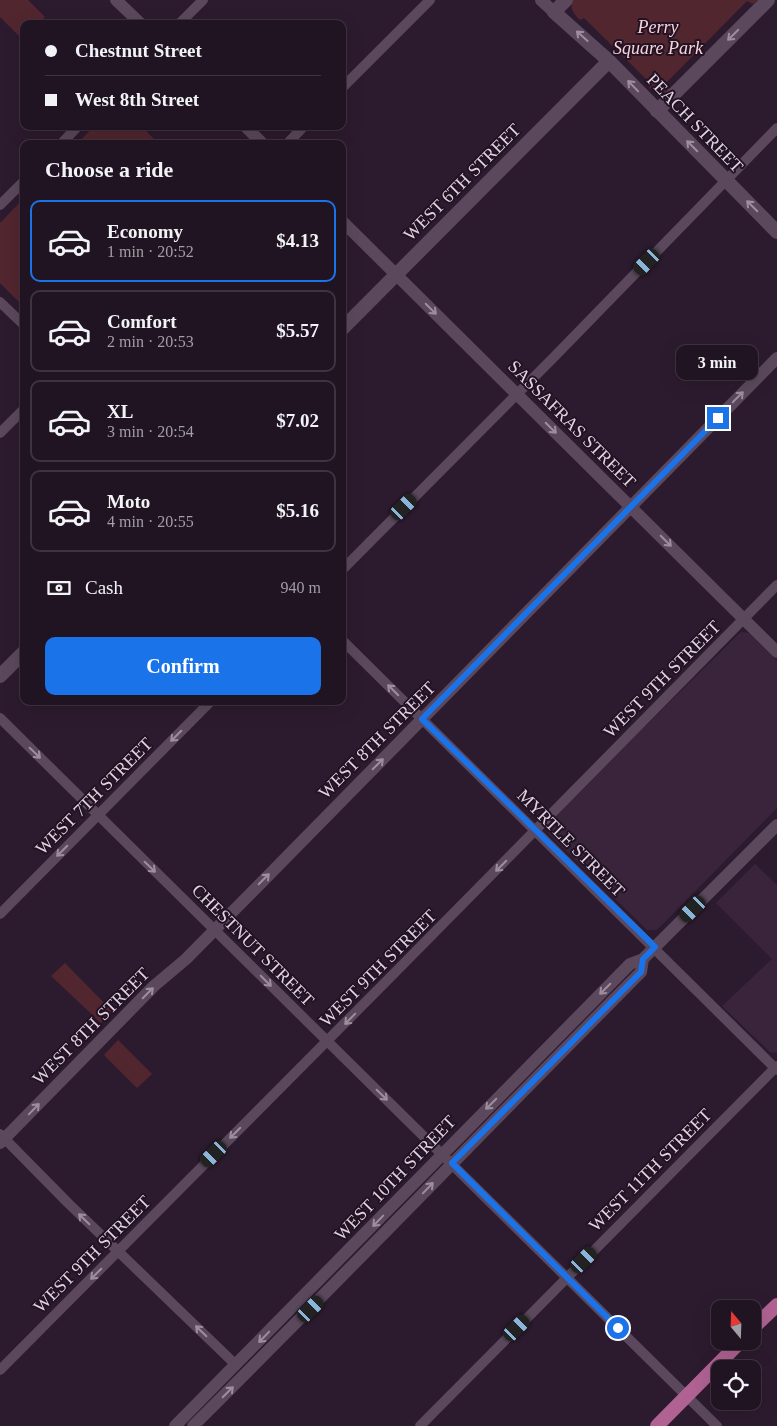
<!DOCTYPE html>
<html lang="en">
<head>
<meta charset="utf-8">
<style>
  :root { --surface:#211422; --page:#2d212f; --text:#f1f3f6; --muted:#a29ea5; --line:#3e3340; --accent:#1a73e8 }
  body { margin:0; font-family:"Times New Roman",serif; background:var(--page); color:var(--text); height:100vh; display:flex; flex-direction:column; font-size:19px; white-space:nowrap }
  * { box-sizing:border-box; margin:0 }
  p { font-size:16px; color:var(--muted) }
  .icon { flex:none; width:28px; height:28px; fill:none; stroke:currentColor; stroke-width:2; stroke-linecap:round; stroke-linejoin:round }
  .map { position:relative; flex:1; overflow:hidden }
  .side { position:absolute; left:20px; top:140px; width:326px; height:565px; display:flex; flex-direction:column; background:var(--surface); border-radius:10px; box-shadow:0 5px 20px #0002,0 0 0 1px var(--line) }
  .side>* { flex:none }
  .top-card { position:absolute; left:20px; top:20px; width:326px; height:110px; border-radius:10px; box-shadow:0 5px 20px #0002,0 0 0 1px var(--line); display:grid; align-content:center; height:110px; padding:0 25px; background:var(--surface) }
  .needle { width:32px; rotate:341deg }
  .controls { position:absolute; left:711px; top:1300px; display:grid; gap:10px }
  .controls a { display:grid; place-items:center; width:50px; height:50px; border-radius:10px; background:var(--surface); box-shadow:0 5px 20px #0002,0 0 0 1px var(--line); font-size:25px }
  .end { position:absolute; width:22px; height:22px; margin:-11px; border:6px solid #1a73e8; background:#fff; box-shadow:0 0 0 2px #fff }
  .from { border-radius:50% }
  .bubble { position:absolute; height:35px; border-radius:10px; background:var(--surface); box-shadow:0 5px 20px #0002,0 0 0 1px var(--line); font-size:16px; font-weight:800; line-height:35px; text-align:center }
  .car { position:absolute; width:15px; height:30px; margin:-15px -8px; border-radius:6px; box-shadow:0 0 4px 1px #0007; background:linear-gradient(#222 24%,#8ab4d8 0 40%,#222 0 76%,#8ab4d8 0 86%,#222 0) }
  .top-card b { display:flex; align-items:center; gap:18px; height:48px; font-size:19px }
  .top-card b+b { border-top:1px solid var(--line) }
  .top-card i { width:12px; height:12px; background:var(--text) }
  ul { padding:0; list-style:none }
  li { display:flex; align-items:center; gap:15px; height:82px; margin:0 10px 8px; padding:0 15px; border:2px solid var(--line); border-radius:10px }
  li div { flex:1 }
  li b { display:block; font-size:19px }
  li em { font-style:normal; font-weight:800 }
  li.current { border-color:var(--accent) }
  li>.icon { width:45px; height:45px; stroke-width:1.5 }
  h2 { padding:0 25px; font-size:22px; line-height:60px }
  .pay { display:flex; align-items:center; gap:12px; height:55px; padding:0 25px; font-size:19px }
  .pay p { margin-inline-start:auto }
  .cta { display:flex; gap:10px; margin-top:auto; padding:10px 25px }
  .cta a { flex:1; height:58px; border-radius:10px; background:var(--accent); color:#fff; font-size:20px; font-weight:800; line-height:58px; text-align:center }
  .map>svg:first-child { display:block }
  .built { fill:#39243b }
  .green { fill:#52262f }
  .lines { fill:none; stroke-linecap:round; stroke-linejoin:round }
  .minor { stroke:#5b485c; stroke-width:10 }
  .tertiary { stroke:#5b485c; stroke-width:12 }
  .secondary { stroke:#5b485c; stroke-width:14 }
  .primary { stroke:#b06293; stroke-width:14 }
  .oneway { stroke:#9d8e9e }
  .route { stroke:#1a73e8; stroke-width:6 }
  .labels { text-anchor:middle; stroke-width:4; stroke-linejoin:round; paint-order:stroke }
  .park-label { font-size:18px; font-style:italic; fill:#f6d4d8; stroke:#221224 }
  .street-label { font-size:18px; fill:#dfd4e0; stroke:#221224 }
</style>
</head>
<body>
<div class="map">
<svg width="777" height="1426" viewBox="0 0 777 1426">
  <rect width="100%" height="100%" fill="#2c1b2e"/>
  <!-- built -->
  <path class="built" d="M741 632 749 633 777 661V808L659 928 656 930H647L548 833 546 827 640 731Z
    M755 864 777 885V1053L770 1052 722 1006 772 959 716 903Z"/>
  <!-- green -->
  <path class="green" d="M0 0H28L45 17 38 24H24V36L21 38 0 17Z
    M573 0H758L753 4 747 1 666 83 669 87V90C660 97 655 93 648 86L649 82 584 18 580 20C574 14 569 8 573 0Z
    M94 126H147L144 129 159 144H77Z
    M24 198V307L0 283V223Z
    M65 963 113 1012 101 1023 51 976Z
    M118 1040 152 1074 137 1088 104 1055Z"/>
  <g class="lines">
    <!-- minor -->
    <path class="minor" d="M179 24 203 0
      M342 88 430 0
      M61 144 78 126
      M287 144 304 126
      M0 205 24 181
      M0 302 24 325
      M0 433 24 409
      M342 570 555 356 777 128
      M342 640 777 1070
      M0 718 717 1426
      M0 914 211 701
      M0 1134 68 1203 236 1365
      M0 1370C260 1109 519 848 777 585
      M420 1426 777 1066"/>
    <!-- tertiary -->
    <path class="tertiary" d="M116 0 141 24
      M541 0 554 12
      M245 126 263 144
      M342 221 777 652
      M0 1143 154 986 186 959 260 884 777 358
      M175 1426 630 964 643 959 777 825
      M193 1426C344 1276 491 1123 641 972L643 959"/>
    <!-- secondary -->
    <path class="secondary" d="M566 0 554 12 609 61 777 232
      M657 111 768 0
      M342 329 609 61
      M0 676 24 652"/>
    <!-- primary -->
    <path class="primary" d="M752 1329 777 1305
      M657 1426 741 1341"/>
  </g>
  <!-- one-way arrows -->
  <defs><path id="oneway-shaft" d="M-6 0H5M1.5-3L5.5 0L1.5 3" fill="none" stroke-width="1.6" stroke-linecap="round" stroke-linejoin="round" transform="scale(1.25)"/></defs>
  <g class="oneway">
    <use href="#oneway-shaft" transform="translate(733 35) rotate(135)"/>
    <use href="#oneway-shaft" transform="translate(582 36) rotate(-138)"/>
    <use href="#oneway-shaft" transform="translate(633 86) rotate(-134)"/>
    <use href="#oneway-shaft" transform="translate(692 146) rotate(-135)"/>
    <use href="#oneway-shaft" transform="translate(752 206) rotate(-135)"/>
    <use href="#oneway-shaft" transform="translate(431 309) rotate(45)"/>
    <use href="#oneway-shaft" transform="translate(738 397) rotate(-45)"/>
    <use href="#oneway-shaft" transform="translate(551 428) rotate(45)"/>
    <use href="#oneway-shaft" transform="translate(666 541) rotate(45)"/>
    <use href="#oneway-shaft" transform="translate(393 690) rotate(-135)"/>
    <use href="#oneway-shaft" transform="translate(176 736) rotate(135)"/>
    <use href="#oneway-shaft" transform="translate(35 753) rotate(44)"/>
    <use href="#oneway-shaft" transform="translate(378 764) rotate(-45)"/>
    <use href="#oneway-shaft" transform="translate(62 851) rotate(135)"/>
    <use href="#oneway-shaft" transform="translate(501 866) rotate(135)"/>
    <use href="#oneway-shaft" transform="translate(150 867) rotate(44)"/>
    <use href="#oneway-shaft" transform="translate(264 879) rotate(-45)"/>
    <use href="#oneway-shaft" transform="translate(266 981) rotate(45)"/>
    <use href="#oneway-shaft" transform="translate(605 989) rotate(135)"/>
    <use href="#oneway-shaft" transform="translate(148 993) rotate(-45)"/>
    <use href="#oneway-shaft" transform="translate(350 1019) rotate(134)"/>
    <use href="#oneway-shaft" transform="translate(382 1095) rotate(44)"/>
    <use href="#oneway-shaft" transform="translate(491 1104) rotate(135)"/>
    <use href="#oneway-shaft" transform="translate(34 1109) rotate(-46)"/>
    <use href="#oneway-shaft" transform="translate(235 1133) rotate(135)"/>
    <use href="#oneway-shaft" transform="translate(428 1188) rotate(-46)"/>
    <use href="#oneway-shaft" transform="translate(84 1219) rotate(-136)"/>
    <use href="#oneway-shaft" transform="translate(378 1221) rotate(134)"/>
    <use href="#oneway-shaft" transform="translate(96 1274) rotate(135)"/>
    <use href="#oneway-shaft" transform="translate(201 1331) rotate(-136)"/>
    <use href="#oneway-shaft" transform="translate(264 1337) rotate(134)"/>
    <use href="#oneway-shaft" transform="translate(228 1392) rotate(-45)"/>
  </g>
  <g class="lines">
    <!-- route -->
    <path class="route" d="M618 1328 452 1163 641 972 643 959 655 947 422 719 718 418"/>
  </g>
  <g class="labels">
    <!-- park labels -->
    <g class="park-label">
      <text x="658" y="33">Perry<tspan x="658" dy="21">Square Park</tspan></text>
    </g>
    <!-- street labels -->
    <g class="street-label">
      <text transform="translate(695 123) rotate(46)" y="6">PEACH STREET</text>
      <text transform="translate(462 182) rotate(-45)" y="6">WEST 6TH STREET</text>
      <text transform="translate(572 424) rotate(45)" y="6">SASSAFRAS STREET</text>
      <text transform="translate(662 679) rotate(-45)" y="6">WEST 9TH STREET</text>
      <text transform="translate(377 740) rotate(-45)" y="6">WEST 8TH STREET</text>
      <text transform="translate(94 796) rotate(-45)" y="6">WEST 7TH STREET</text>
      <text transform="translate(571 843) rotate(45)" y="6">MYRTLE STREET</text>
      <text transform="translate(253 945) rotate(45)" y="6">CHESTNUT STREET</text>
      <text transform="translate(378 968) rotate(-45)" y="6">WEST 9TH STREET</text>
      <text transform="translate(91 1026) rotate(-45)" y="6">WEST 8TH STREET</text>
      <text transform="translate(650 1170) rotate(-45)" y="6">WEST 11TH STREET</text>
      <text transform="translate(395 1178) rotate(-46)" y="6">WEST 10TH STREET</text>
      <text transform="translate(92 1254) rotate(-45)" y="6">WEST 9TH STREET</text>
    </g>
  </g>
</svg>
<div class="controls">
<a><svg class="needle" viewBox="-14 -14 28 28"><path d="M0-13l5 13h-10z" fill="#e53935"/><path d="M0 13l5-13h-10z" fill="#a29ea5"/></svg></a>
<a><svg class="icon" aria-label="locate" viewBox="0 0 24 24"><circle cx="12" cy="12" r="6"/><path d="M12 2v4M12 18v4M2 12h4M18 12h4"/></svg></a>
</div>
<i class="end from" style="left:618px;top:1328px"></i>
<i class="end" style="left:718px;top:418px"></i>
<div class="bubble" style="left:676px;top:345px;width:82px">3 min</div>
<i class="car" style="left:647px;top:262px;rotate:224deg"></i>
<i class="car" style="left:404px;top:507px;rotate:45deg"></i>
<i class="car" style="left:693px;top:909px;rotate:225deg"></i>
<i class="car" style="left:214px;top:1154px;rotate:225deg"></i>
<i class="car" style="left:584px;top:1260px;rotate:45deg"></i>
<i class="car" style="left:311px;top:1309px;rotate:45deg"></i>
<i class="car" style="left:517px;top:1328px;rotate:45deg"></i>
<div class="top-card">
<b><i class="from"></i>Chestnut Street</b>
<b><i></i>West 8th Street</b>
</div>
<section class="side">
<h2>Choose a ride</h2>
<ul>
<li class="current"><svg class="icon" aria-label="car" viewBox="0 0 24 24"><path d="M5 17H2v-5l4-1 3-4h7l3 4 3 1v5h-3M9 17h6M6 11h13"/><circle cx="7" cy="17" r="2"/><circle cx="17" cy="17" r="2"/></svg><div><b>Economy</b><p>1 min · 20:52</p></div><em>$4.13</em></li>
<li><svg class="icon" aria-label="car" viewBox="0 0 24 24"><path d="M5 17H2v-5l4-1 3-4h7l3 4 3 1v5h-3M9 17h6M6 11h13"/><circle cx="7" cy="17" r="2"/><circle cx="17" cy="17" r="2"/></svg><div><b>Comfort</b><p>2 min · 20:53</p></div><em>$5.57</em></li>
<li><svg class="icon" aria-label="car" viewBox="0 0 24 24"><path d="M5 17H2v-5l4-1 3-4h7l3 4 3 1v5h-3M9 17h6M6 11h13"/><circle cx="7" cy="17" r="2"/><circle cx="17" cy="17" r="2"/></svg><div><b>XL</b><p>3 min · 20:54</p></div><em>$7.02</em></li>
<li><svg class="icon" aria-label="car" viewBox="0 0 24 24"><path d="M5 17H2v-5l4-1 3-4h7l3 4 3 1v5h-3M9 17h6M6 11h13"/><circle cx="7" cy="17" r="2"/><circle cx="17" cy="17" r="2"/></svg><div><b>Moto</b><p>4 min · 20:55</p></div><em>$5.16</em></li>
</ul>
<div class="pay"><svg class="icon" aria-label="cash" viewBox="0 0 24 24"><path d="M3 7h18v10H3z"/><circle cx="12" cy="12" r="2"/></svg>Cash<p>940 m</p></div>
<div class="cta"><a>Confirm</a></div>
</section>
</div>
</body>
</html>
